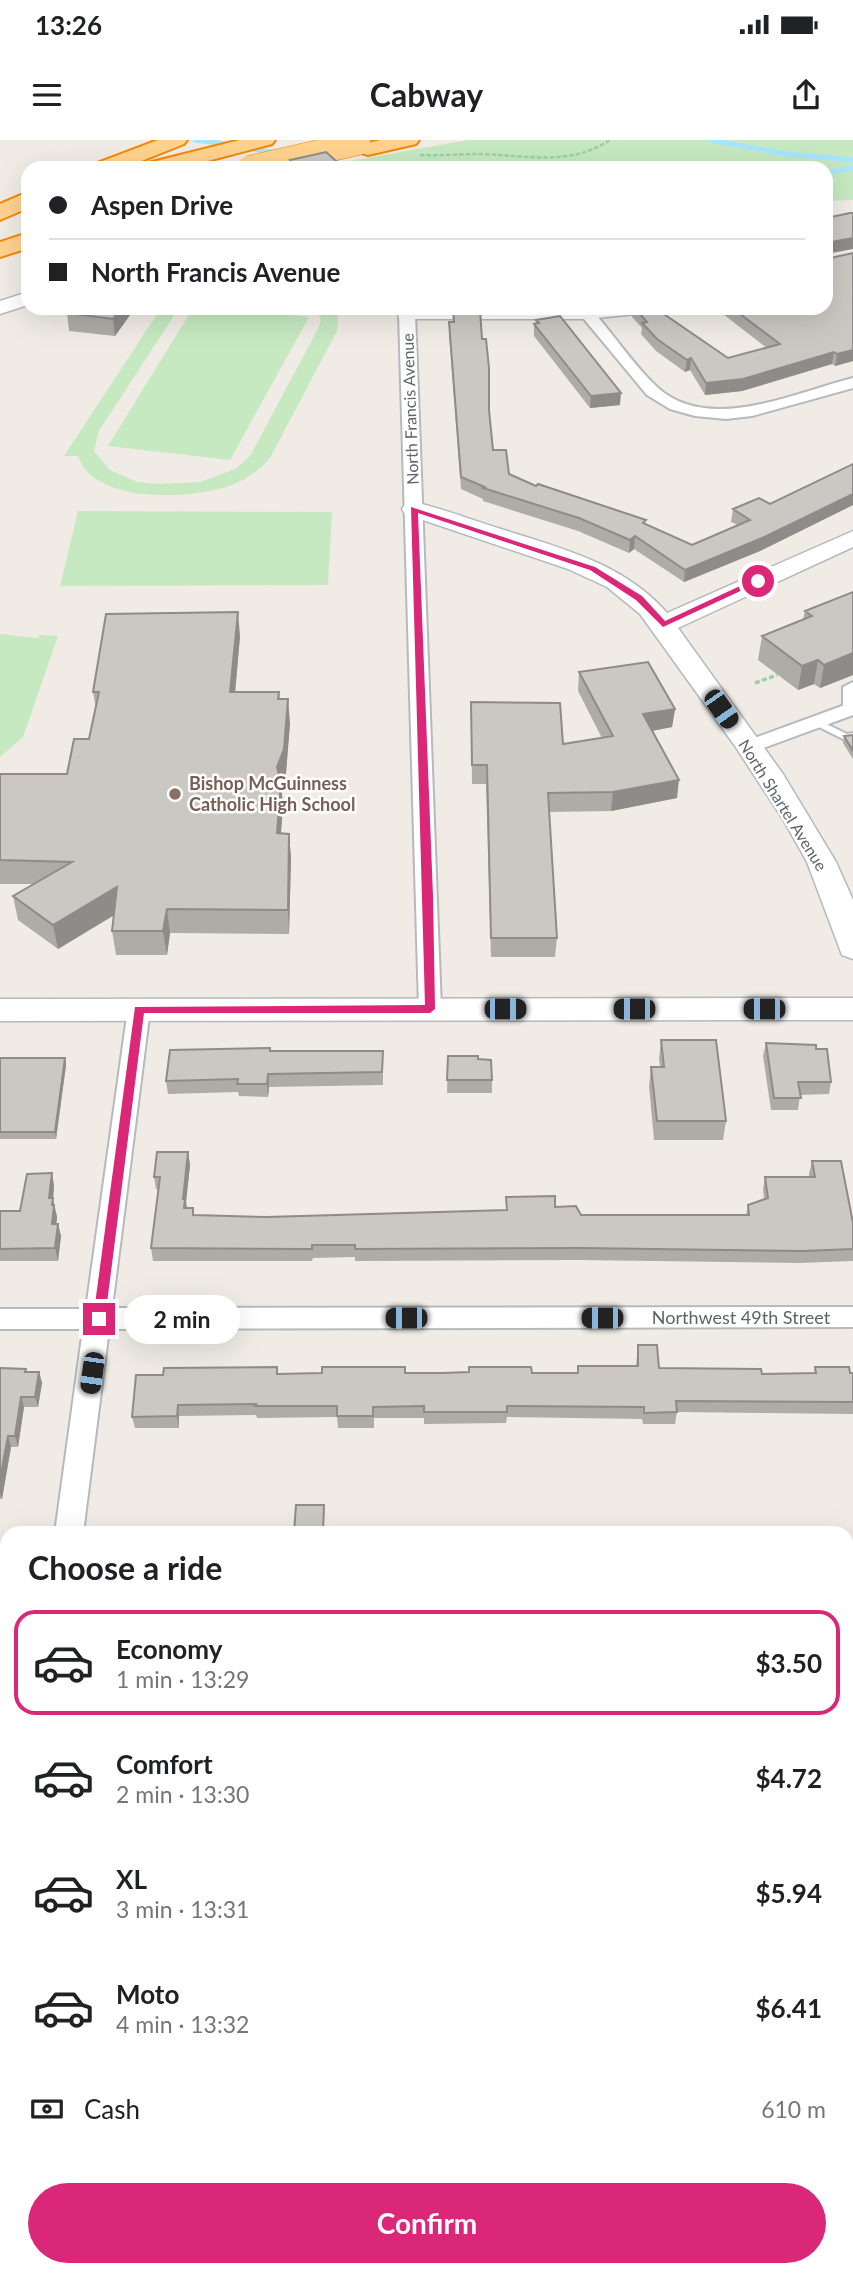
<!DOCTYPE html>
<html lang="en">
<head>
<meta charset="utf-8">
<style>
  :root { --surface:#fff; --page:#f2f2f2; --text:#202124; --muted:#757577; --line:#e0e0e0; --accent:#db2777 }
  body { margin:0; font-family:Lato,sans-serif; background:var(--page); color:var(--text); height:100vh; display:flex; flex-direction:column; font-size:26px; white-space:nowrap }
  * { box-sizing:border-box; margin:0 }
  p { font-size:23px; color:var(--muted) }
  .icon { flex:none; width:38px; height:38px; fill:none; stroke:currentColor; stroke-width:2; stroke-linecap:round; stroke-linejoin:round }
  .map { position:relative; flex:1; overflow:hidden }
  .drawer { position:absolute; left:0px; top:1386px; width:854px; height:751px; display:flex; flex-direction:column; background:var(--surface); border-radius:21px 21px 0 0; box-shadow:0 7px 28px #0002 }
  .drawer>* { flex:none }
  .hud { position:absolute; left:21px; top:21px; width:812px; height:154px; border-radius:21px; box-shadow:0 7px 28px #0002; display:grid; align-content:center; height:154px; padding:0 28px; background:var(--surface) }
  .end { position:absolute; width:32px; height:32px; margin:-16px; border:9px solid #db2777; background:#fff; box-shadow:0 0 0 4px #fff }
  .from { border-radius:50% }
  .bubble { position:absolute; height:49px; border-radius:24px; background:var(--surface); box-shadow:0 7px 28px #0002; font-size:23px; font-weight:700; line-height:49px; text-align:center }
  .car { position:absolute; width:21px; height:42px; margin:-21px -10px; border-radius:9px; box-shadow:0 0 5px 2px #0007; background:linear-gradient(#222 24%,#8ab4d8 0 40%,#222 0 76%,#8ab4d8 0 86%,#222 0) }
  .hud b { display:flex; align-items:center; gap:24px; height:66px; font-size:26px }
  .hud b+b { border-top:2px solid var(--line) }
  .hud i { width:18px; height:18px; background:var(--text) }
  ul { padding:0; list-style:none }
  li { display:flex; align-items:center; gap:21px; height:105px; margin:0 14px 10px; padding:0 14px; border:4px solid transparent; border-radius:21px }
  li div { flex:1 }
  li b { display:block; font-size:26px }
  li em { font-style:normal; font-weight:700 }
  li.on { border-color:var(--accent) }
  li>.icon { width:63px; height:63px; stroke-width:1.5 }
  h2 { padding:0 28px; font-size:32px; line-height:84px }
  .pay { display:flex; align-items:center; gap:18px; height:77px; padding:0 28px; font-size:26px }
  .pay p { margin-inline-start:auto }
  .cta { display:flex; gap:14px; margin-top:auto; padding:14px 28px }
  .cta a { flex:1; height:80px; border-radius:42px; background:var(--accent); color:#fff; font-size:28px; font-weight:700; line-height:80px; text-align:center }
  .status { display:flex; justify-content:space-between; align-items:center; height:49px; padding:0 35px; background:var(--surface); direction:ltr }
  .status svg { height:19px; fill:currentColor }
  header { display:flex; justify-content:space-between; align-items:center; height:91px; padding:0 28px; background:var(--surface); font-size:32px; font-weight:700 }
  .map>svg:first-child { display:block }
  .green { fill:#c6e9c1 }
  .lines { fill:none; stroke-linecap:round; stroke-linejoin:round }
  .stream { stroke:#a7e5ff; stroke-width:5 }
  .lane-casing { stroke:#b6b9bd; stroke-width:4 }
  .street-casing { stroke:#b6b9bd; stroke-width:4 }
  .secondary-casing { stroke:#b4b9be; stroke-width:3 }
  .highway-casing { stroke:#f68700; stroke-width:4 }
  .path-far1 { stroke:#9cd0a3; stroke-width:2.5; stroke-dasharray:4.5 2; stroke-linecap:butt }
  .path { stroke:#9cd0a3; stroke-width:3.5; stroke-dasharray:5 2.5; stroke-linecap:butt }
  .lane { fill:#fff; fill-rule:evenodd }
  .street { fill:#fff; fill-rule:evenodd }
  .secondary { fill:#fff; fill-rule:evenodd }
  .highway { fill:#ffd38e; fill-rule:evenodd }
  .highway-bridge-casing { stroke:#f68700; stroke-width:25; stroke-linecap:butt }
  .highway-bridge { stroke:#ffd38e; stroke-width:24 }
  .wall { fill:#afaba7 }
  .shaded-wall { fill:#8e8b88 }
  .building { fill:#cbc7c2; stroke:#8e8b88; stroke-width:2 }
  .route { fill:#db2777 }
  .education-dot { fill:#8d6e63; stroke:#fff; stroke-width:2.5 }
  .labels { text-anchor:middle; stroke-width:5; stroke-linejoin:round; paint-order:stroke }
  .far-street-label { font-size:16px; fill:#5d6367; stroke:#fff }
  .education-label { font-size:18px; font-weight:bold; fill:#785e54; stroke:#fff; text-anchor:start }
  .street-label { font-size:18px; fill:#5d6367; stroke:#fff }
</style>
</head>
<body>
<div class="status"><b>13:26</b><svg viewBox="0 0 49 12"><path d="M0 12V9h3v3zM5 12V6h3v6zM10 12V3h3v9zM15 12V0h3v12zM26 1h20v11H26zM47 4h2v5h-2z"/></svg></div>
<header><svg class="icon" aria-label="menu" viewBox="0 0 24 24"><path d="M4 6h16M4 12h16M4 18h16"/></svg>Cabway<svg class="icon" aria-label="share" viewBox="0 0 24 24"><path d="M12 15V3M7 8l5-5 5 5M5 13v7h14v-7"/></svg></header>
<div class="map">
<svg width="853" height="2136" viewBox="0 0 853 2136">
  <rect width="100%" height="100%" fill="#f0ece5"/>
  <!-- green -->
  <path class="green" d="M468 0H853V60L826 61V28H360L350 21Z
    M161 168H179L99 291 94 311 110 330 137 342 159 344 200 342 235 329 250 316 318 189 321 180 316 168H336L338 173 337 191 270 318C259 331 243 342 226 347 188 359 94 364 78 316H64Z
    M193 168H223L309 177 230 320 108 306Z
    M78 371 332 372 328 445 60 446Z
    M0 494 37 498 40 495 58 496 23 597 0 617Z"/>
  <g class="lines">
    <!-- stream -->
    <path class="stream" d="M195 0 234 5
      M710 0 786 14 853 20
      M246 8 278 13
      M329 22 372 28
      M826 33 853 28"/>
    <!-- lane casing -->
    <g class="lane-casing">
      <path id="lane" d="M853 542V570L848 573 843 570V547Z
        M816 579 847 594 853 593V599H843L813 584 811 582Z"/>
    </g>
    <!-- street casing -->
    <g class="street-casing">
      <path id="street" d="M407 168 415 173 441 869 438 875 430 877 422 875 419 869 399 173Z
        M587 168 592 170C614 195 634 226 658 248 710 294 796 252 853 238V248L752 276 726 279 695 276 670 269 647 255 579 173Z
        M853 562V575L755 611H741L738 607 741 603Z
        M139 861 147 863 150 869 112 1168 853 1167V1187L109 1189 83 1393H55L83 1189H0V1169H86L128 869 131 863Z
        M0 1567H7V1595H0Z
        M847 1568H853V1596H847Z
        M7 1835V1917L0 1920V1838Z"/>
    </g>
    <!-- secondary casing -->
    <g class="secondary-casing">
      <path id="secondary" d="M28 152V165L0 174V161Z
        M396 168H647L644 173 636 174 587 179H407L399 178Z
        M414 362C444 369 472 380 501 389 561 408 625 424 667 473L853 391V407L678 488 783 634 836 722 853 760V819L842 815 807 722 784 681 735 606 640 474 607 447 568 429 405 374 402 369 405 364Z
        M853 858V880L0 881V859Z"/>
    </g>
    <!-- highway casing -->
    <g class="highway-casing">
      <path id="highway" d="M158 0H187L184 4 124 28H94L97 23Z
        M240 0H275L272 4 181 28H145L148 23Z
        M380 0H419L416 4 368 15 361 13 357 9 361 5Z
        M28 52V68L0 80V64Z
        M28 93V108L0 117V102Z"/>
    </g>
    <!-- path-far1 -->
    <path class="path-far1" d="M420 15C440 16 460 14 479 14 526 15 569 27 610 0"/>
    <!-- path -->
    <path class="path" d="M755 543 777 535
      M287 649 347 648"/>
    <!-- lane -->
    <use href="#lane" class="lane"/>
    <!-- street -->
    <use href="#street" class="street"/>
    <!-- secondary -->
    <use href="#secondary" class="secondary"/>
    <!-- highway -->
    <use href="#highway" class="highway"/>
    <!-- highway-bridge casing -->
    <g class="highway-bridge-casing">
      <path id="highway-bridge" d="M249 28 358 3"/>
    </g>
    <!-- highway-bridge -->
    <use href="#highway-bridge" class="highway-bridge"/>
  </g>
  <!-- wall -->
  <path class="wall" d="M290 20 344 28H291Z
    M826 119 853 221 835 226 832 224 742 251 705 255 690 230 685 232 656 211 641 194 642 188 632 177 633 168H655L728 218 767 208 719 171V168H826Z
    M135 168 115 196 69 191 67 173Z
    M453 170 489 270 493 310 509 334 536 346 646 384 692 405 738 385 731 382 733 369 770 364 853 324V365L760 411 684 442 634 409 629 413 578 391 483 361V359L461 349 449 194V182H453Z
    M536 180 620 265 590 268 534 196V184H535Z
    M853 452V535L820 548 814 544 798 550 758 520 762 496 803 479 805 471Z
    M240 496 235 552H279L280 559 290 583 286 633 281 644 283 666 281 693 289 694 291 718 289 794 170 793 167 815H116L112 791 114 775 58 809 18 780 13 756 33 744H0V634H67L89 599 96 569 93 552Z
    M579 532 675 569 672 587 652 591 677 658 611 671 549 672 557 798 555 817H491L486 644H472L471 562 563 604 602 598 578 551Z
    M853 595V619L843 603 844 596Z
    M661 900 726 981 723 1000H654L649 946 651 927H660L659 919Z
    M766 903 816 909 831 942 829 954 800 955 798 970H771L763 916Z
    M270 911H383V945L269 947 268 957 239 956 238 952 168 954 166 941Z
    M448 916 478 919 492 940V953H447Z
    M0 918H65L66 925 56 999H0Z
    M188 1012 190 1025 186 1062 187 1068 194 1075 267 1077 506 1070V1057L555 1067 581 1075H746L748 1065 764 1059 763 1049 765 1037H809V1034L812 1021 853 1083V1121L799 1123 579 1120 355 1121V1117L313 1118 312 1121H153L151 1108 159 1049H156L154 1037Z
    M52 1033 54 1046 53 1059 57 1077 56 1084H58L61 1096 58 1121H0V1071H20Z
    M638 1205 659 1228 762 1234 814 1233 815 1227 853 1233V1274L677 1272 675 1284H643L642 1279 507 1277 506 1283 424 1284V1278H374V1288H338L337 1277 257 1278 256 1275 179 1276V1288H135L132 1277 278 1234 577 1233 578 1226H636Z
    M0 1228 27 1232H39L42 1243 38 1267H24L18 1307H11L2 1359H0Z
    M847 1450H853V1499H847Z
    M847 1662H853V1710H847Z
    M847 1759H853V1799H847Z
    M847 1985H853V2043H847Z"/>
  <!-- shaded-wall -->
  <path class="shaded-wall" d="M853 98V109L826 114V103Z
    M121 168H135L115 196 113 179Z
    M853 210V221L835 226 837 214Z
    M834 212 832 224 742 251 705 255 706 243Z
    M691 218 690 230 685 232 687 220Z
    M621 253 620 265 590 268 591 256Z
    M853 354V365L760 411 684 442 685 430Z
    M635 396 634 409 629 413 630 400Z
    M238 472 240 496 233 576 230 552Z
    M853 513V535L820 548 824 525Z
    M818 520 814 544 798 550 802 526Z
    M288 559 290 583 286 633 281 644 283 666 279 717 277 693V627Z
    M675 569 672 587 641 593 643 574Z
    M679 640 677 658 611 671 613 652Z
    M289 694 291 718 289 794 288 770Z
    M117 747 121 771 58 809 53 785Z
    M167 769 170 793 167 815 163 791Z
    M65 918 66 925 56 999 55 992Z
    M268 934 269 947 268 957 267 944Z
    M188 1012 190 1025 186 1062 187 1071 186 1080 183 1059Z
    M52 1033 54 1046 53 1059 57 1077 55 1097 52 1084 49 1058Z
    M58 1084 61 1096 58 1121 55 1108Z
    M39 1232 42 1243 38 1267 35 1257Z
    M21 1257 24 1267 18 1307 15 1296Z
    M178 1265 179 1276V1288L177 1276Z
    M8 1296 11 1307 2 1359 0 1354V1339Z"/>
  <!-- building -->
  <path class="building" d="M326 12 344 28H298L290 20Z
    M850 73H853V98L826 103V78Z
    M853 113V210L837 214 834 212 743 239 706 243 691 218 687 220 657 199 642 183 647 182 635 168H655L728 218 780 204 732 168H826V115V119Z
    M71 168H121L113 179 67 173Z
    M453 170H480L482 199H486L489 228V270L493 310H506L509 334 536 346 538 344 646 380 643 383 692 405 750 380 733 369 759 358 770 364 853 324V354L762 398 685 430 635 396 630 400 579 378 483 348 485 347 461 337 449 182H454Z
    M560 176 621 253 591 256 534 184 539 183 536 180Z
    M853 452V513L824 525 818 520 802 526 762 496 812 476 805 471Z
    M238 472 230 552H279L278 559H288L284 609 277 627 281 642 277 693 289 694 288 770 167 769 163 791H112L117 747 53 785 13 756 72 722 0 720V634H67L74 599H89L99 552H93L106 474Z
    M648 522 675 569 643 574 679 640 613 652 548 653 557 798H491L487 625H472L471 562 560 563 563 604 613 596 579 532Z
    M853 595V611L844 596Z
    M661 900H716L726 981H657L651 927H664Z
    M766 903 816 905V909H827L831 942H798L801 958H774Z
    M270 908V911H383L382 932 268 934 267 944H237L238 939 166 941 170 910Z
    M448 916H478V919L491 920 492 940H447Z
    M0 918H65L55 992H0Z
    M157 1012H188L183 1059H185L184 1068H193V1075L267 1077 507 1070 506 1057 555 1056V1067L576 1066 581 1075H749L748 1065 768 1058 765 1037H815L812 1021H841L853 1083V1109L802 1111 580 1108 355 1109V1105H312V1109L151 1108 160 1037H154Z
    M52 1033 49 1058H53L52 1065H54L52 1084H58L55 1108 0 1109V1071H20L27 1034Z
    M638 1205H657L659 1228 761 1229 762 1234 816 1233 815 1227H849L850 1233H853V1262L676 1261 677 1272 644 1273V1267L507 1266V1272H424V1266L373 1267V1276H337V1266H255L256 1264 178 1265 177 1276 132 1277 136 1235H163L164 1228 277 1227V1234L322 1233V1227H405V1233H442L469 1232V1227H531L532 1233H578V1226H638Z
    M0 1228 26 1229 25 1232H39L35 1257H21L15 1296H8L0 1339Z
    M296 1365H324L323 1393H294Z
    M847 1450H853V1488H847Z
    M847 1662H853V1700H847Z
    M847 1759H853V1794H847Z
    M847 1985H853V2036H847Z"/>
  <!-- route -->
  <path class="route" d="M411 367 595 427 642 456 665 481 755 439 762 441 663 487 636 460 590 430 418 373 433 756 435 869 430 873H144L105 1179 103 1183H95L93 1179 135 867 425 865Z"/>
  <!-- markers -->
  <circle class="education-dot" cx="175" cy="654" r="7"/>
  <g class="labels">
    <!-- far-street labels -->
    <g class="far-street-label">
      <text transform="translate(410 269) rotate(-92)" y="6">North Francis Avenue</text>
      <text transform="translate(783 665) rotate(58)" y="6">North Shartel Avenue</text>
    </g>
    <!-- education labels -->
    <g class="education-label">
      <text x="189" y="650">Bishop McGuinness<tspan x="189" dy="21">Catholic High School</tspan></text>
    </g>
    <!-- street labels -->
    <g class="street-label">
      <text x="741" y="1184">Northwest 49th Street</text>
    </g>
  </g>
</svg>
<i class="end from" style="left:758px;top:441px"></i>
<i class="end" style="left:99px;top:1179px"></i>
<div class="bubble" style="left:124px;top:1155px;width:116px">2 min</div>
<i class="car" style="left:721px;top:569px;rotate:145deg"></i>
<i class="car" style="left:505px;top:869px;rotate:90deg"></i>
<i class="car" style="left:634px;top:869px;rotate:270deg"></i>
<i class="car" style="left:764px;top:869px;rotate:270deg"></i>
<i class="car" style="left:406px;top:1178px;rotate:270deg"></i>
<i class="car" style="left:602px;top:1178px;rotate:270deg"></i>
<i class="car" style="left:92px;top:1233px;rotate:188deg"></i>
<div class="hud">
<b><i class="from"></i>Aspen Drive</b>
<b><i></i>North Francis Avenue</b>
</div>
<section class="drawer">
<h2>Choose a ride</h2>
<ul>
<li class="on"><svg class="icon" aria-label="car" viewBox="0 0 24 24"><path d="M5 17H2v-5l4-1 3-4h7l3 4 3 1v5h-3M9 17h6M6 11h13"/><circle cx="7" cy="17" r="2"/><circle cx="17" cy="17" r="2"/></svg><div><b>Economy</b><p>1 min · 13:29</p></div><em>$3.50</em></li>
<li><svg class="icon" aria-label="car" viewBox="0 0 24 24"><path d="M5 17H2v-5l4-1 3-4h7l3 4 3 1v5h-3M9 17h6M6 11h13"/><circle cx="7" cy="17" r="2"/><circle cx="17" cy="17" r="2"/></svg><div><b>Comfort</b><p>2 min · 13:30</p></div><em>$4.72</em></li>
<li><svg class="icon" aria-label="car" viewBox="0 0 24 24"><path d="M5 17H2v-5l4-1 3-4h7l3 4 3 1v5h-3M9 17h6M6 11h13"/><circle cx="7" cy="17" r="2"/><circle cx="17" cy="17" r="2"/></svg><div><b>XL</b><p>3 min · 13:31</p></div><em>$5.94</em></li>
<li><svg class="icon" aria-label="car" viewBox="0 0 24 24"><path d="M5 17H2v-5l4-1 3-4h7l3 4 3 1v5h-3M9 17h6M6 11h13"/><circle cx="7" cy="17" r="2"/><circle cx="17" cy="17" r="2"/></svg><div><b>Moto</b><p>4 min · 13:32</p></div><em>$6.41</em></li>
</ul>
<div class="pay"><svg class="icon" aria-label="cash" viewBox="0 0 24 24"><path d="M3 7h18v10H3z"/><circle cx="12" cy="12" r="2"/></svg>Cash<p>610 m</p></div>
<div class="cta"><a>Confirm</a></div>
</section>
</div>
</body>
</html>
